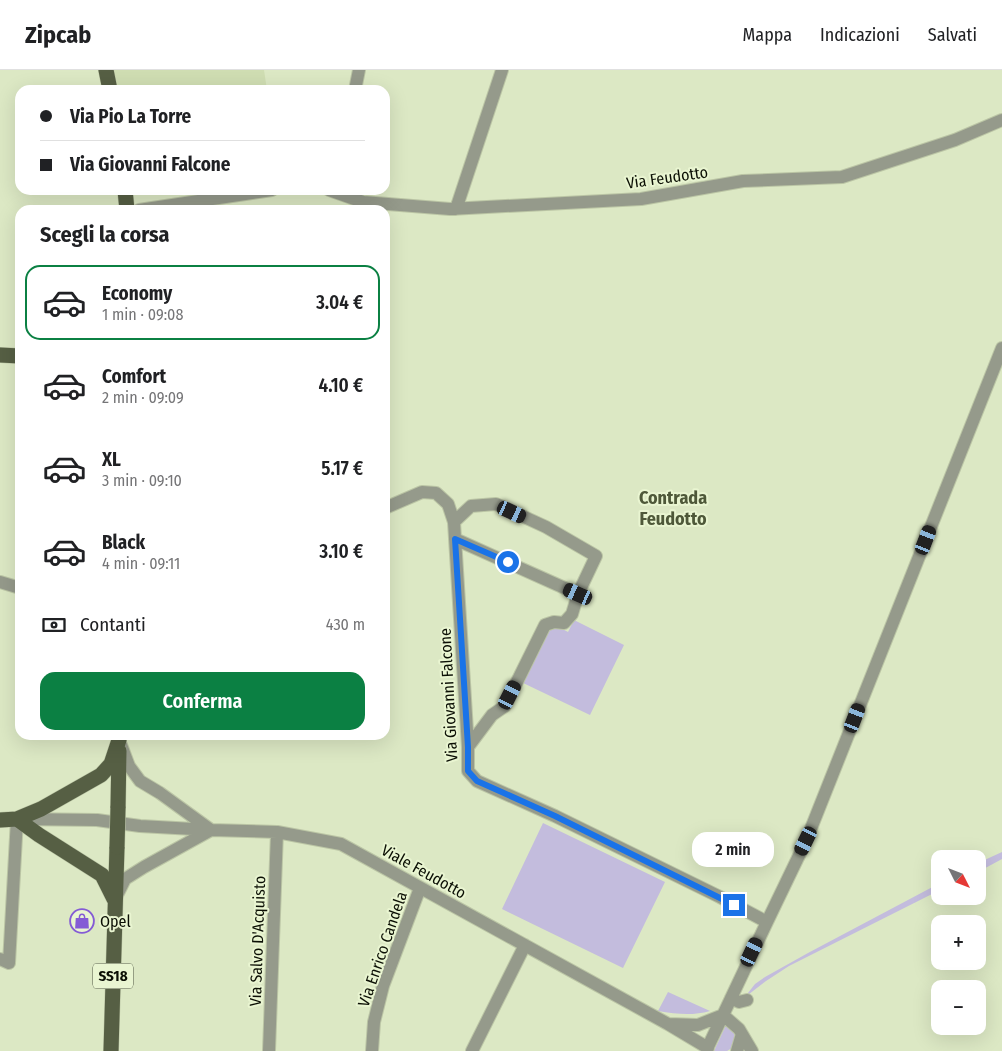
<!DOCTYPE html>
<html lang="it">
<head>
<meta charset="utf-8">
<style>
  :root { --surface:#fff; --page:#f6f6f6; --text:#202124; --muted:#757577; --line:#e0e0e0; --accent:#0b8043 }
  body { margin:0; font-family:"Fira Sans Condensed",sans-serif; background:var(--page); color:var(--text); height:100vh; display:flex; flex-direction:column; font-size:19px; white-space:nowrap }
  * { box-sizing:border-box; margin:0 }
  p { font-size:16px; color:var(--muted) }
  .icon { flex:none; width:28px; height:28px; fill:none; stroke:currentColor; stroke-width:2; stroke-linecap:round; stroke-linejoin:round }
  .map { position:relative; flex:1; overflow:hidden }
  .details { position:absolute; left:15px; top:135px; width:375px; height:535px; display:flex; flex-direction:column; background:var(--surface); border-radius:15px; box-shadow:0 5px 20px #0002 }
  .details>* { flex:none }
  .banner { position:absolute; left:15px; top:15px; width:375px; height:110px; border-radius:15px; box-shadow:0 5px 20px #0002; display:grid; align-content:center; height:110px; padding:0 25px; background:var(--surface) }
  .needle { width:32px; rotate:132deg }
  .fabs { position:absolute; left:931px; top:780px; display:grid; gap:10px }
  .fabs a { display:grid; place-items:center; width:55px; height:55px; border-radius:10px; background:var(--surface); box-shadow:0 5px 20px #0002; font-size:25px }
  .end { position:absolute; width:22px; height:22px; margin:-11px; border:6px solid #1a73e8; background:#fff; box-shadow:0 0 0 2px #fff }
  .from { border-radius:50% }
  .bubble { position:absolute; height:35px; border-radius:15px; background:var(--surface); box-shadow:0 5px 20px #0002; font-size:16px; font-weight:600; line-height:35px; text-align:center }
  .car { position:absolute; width:15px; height:30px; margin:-15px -8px; border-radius:6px; box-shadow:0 0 4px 1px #0007; background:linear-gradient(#222 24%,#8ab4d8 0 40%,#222 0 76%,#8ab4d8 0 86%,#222 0) }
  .banner b { display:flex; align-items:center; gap:18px; height:48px; font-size:19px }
  .banner b+b { border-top:1px solid var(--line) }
  .banner i { width:12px; height:12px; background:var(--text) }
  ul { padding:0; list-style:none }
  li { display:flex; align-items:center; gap:15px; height:75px; margin:0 10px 8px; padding:0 15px; border:2px solid transparent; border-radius:15px }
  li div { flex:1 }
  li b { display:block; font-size:19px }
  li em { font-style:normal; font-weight:600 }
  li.active { border-color:var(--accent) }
  li>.icon { width:45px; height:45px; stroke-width:1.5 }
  h2 { padding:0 25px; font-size:22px; line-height:60px }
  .pay { display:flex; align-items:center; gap:12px; height:55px; padding:0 25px; font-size:19px }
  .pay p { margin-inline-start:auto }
  .action { display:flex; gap:10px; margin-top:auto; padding:10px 25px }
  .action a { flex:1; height:58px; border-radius:15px; background:var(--accent); color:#fff; font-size:20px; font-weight:600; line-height:58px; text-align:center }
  header { display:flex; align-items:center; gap:30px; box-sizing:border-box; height:70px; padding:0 25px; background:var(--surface); border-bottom:1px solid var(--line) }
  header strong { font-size:24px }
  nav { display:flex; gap:28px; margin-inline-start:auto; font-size:18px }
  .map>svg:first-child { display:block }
  .built { fill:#cfddb2 }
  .green { fill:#c3bcdd }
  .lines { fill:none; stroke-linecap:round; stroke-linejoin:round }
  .minor-casing { stroke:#bbc5a5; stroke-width:14 }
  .major-casing { stroke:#bbc5a5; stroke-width:16 }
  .minor { stroke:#959a8b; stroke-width:12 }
  .major { stroke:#565f44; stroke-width:15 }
  .major-bridge-casing { stroke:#bbc5a5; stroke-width:16; stroke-linecap:butt }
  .major-bridge { stroke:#565f44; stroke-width:15 }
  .route { stroke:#1a73e8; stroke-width:6 }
  .labels { text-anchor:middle; stroke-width:4; stroke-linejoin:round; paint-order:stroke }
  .shield { fill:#e9f5d1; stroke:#4e5442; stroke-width:1 }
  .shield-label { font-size:15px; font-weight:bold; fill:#0b0f04 }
  .street-label { font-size:16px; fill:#0b0f04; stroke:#e9f5d1 }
  .poi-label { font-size:16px; fill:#0b0f04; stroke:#e9f5d1; text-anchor:start }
  .neighbourhood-label { font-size:18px; font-weight:bold; fill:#4e5839; stroke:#e9f5d1 }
</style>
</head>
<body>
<header>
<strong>Zipcab</strong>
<nav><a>Mappa</a><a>Indicazioni</a><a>Salvati</a></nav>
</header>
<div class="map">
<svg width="1002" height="981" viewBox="0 0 1002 981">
  <rect width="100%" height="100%" fill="#dce8c4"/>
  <!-- built -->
  <path class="built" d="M115 0H264L267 20H110L107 1Z"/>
  <!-- green -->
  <path class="green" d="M574 550 624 575 590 645 521 612 548 558 557 556 568 562Z
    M543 753 665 812 623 898 502 839Z
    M1002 782V789L978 802V793Z
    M940 813V820L789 896 766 911 744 928 755 914 765 907 808 883Z
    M668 922 710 941C692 946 677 944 658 941Z
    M726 955 734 961 735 967 732 978 727 981H714Z"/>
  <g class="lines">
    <!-- minor casing -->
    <g class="minor-casing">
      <path id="minor" d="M355 20 359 0
        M329 120 363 132 450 139 641 129 743 111 842 107 955 70 1002 50
        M456 139 502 0
        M139 140 272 120
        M385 438 422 422 436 423 448 434 454 452 468 677V701L477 711 555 746 718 826 767 852
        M454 452 471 436 496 434 546 457 596 486 578 524 572 544 564 553 554 552 545 555 505 636 492 645 468 677
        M455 469 578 524
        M0 512 20 518
        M116 827 125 809 144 797 211 760 160 723 140 711 129 696 121 675
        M0 889 9 893 17 749 97 750 140 756 211 760 277 762 341 774 668 954 708 978
        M731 928 739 932 747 930
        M668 954 698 955 723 945 739 959 752 981
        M269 981 277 762
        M372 981 374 952 383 916 420 818
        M472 981 525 875
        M706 981 767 852 806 771 1002 278
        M737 981 742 964"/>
    </g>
    <!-- major casing -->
    <g class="major-casing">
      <path id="major" d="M106 0 110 20
        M125 120 127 140
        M0 285 20 286
        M118 738 119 681
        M17 749 39 765 102 805 114 829
        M0 750 17 749 41 739 101 705 111 694 119 670
        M111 981 117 777"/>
    </g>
    <!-- minor -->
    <use href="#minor" class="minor"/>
    <!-- major -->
    <use href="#major" class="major"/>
    <!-- major-bridge casing -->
    <g class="major-bridge-casing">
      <path id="major-bridge" d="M117 777 118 738"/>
    </g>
    <!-- major-bridge -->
    <use href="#major-bridge" class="major-bridge"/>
  </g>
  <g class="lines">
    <!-- route -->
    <path class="route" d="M508 492 455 469 468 677V701L477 711 555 746 734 835"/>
  </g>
  <!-- icons -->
  <defs>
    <g id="shop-ring" transform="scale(1.25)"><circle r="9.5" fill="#e9f5d1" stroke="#845bd5" stroke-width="1.5"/><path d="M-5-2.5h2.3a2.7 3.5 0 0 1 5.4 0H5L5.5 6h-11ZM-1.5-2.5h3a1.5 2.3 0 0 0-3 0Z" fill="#845bd5"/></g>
  </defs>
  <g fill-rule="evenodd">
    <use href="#shop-ring" x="82" y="851"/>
  </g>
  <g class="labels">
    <!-- shield labels -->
    <rect class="shield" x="93" y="893.5" width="40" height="25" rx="4"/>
    <g class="shield-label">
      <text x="113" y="911">SS18</text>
    </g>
    <!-- street labels -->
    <g class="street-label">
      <text transform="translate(667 107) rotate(-8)" y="6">Via Feudotto</text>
      <text transform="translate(448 625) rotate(-93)" y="6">Via Giovanni Falcone</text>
      <text transform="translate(424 801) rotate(29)" y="6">Viale Feudotto</text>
      <text transform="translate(257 871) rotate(-88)" y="6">Via Salvo D'Acquisto</text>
      <text transform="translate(382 879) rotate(-71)" y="6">Via Enrico Candela</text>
    </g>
    <!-- poi labels -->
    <g class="poi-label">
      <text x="100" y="857">Opel</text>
    </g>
    <!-- neighbourhood labels -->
    <g class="neighbourhood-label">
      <text x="673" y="434">Contrada<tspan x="673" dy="21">Feudotto</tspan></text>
    </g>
  </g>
</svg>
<div class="fabs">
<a><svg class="needle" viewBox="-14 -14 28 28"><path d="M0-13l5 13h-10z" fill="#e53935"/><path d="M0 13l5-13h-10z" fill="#757577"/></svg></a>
<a>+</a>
<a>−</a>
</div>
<i class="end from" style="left:508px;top:492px"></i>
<i class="end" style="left:734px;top:835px"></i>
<div class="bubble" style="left:692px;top:762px;width:82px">2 min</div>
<i class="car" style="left:512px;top:442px;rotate:115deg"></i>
<i class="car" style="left:926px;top:470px;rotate:21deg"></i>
<i class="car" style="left:578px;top:524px;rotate:294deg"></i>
<i class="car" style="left:510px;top:625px;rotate:27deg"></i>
<i class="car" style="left:855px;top:648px;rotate:21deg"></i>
<i class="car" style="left:806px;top:771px;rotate:206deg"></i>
<i class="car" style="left:752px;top:882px;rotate:25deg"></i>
<div class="banner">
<b><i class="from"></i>Via Pio La Torre</b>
<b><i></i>Via Giovanni Falcone</b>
</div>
<section class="details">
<h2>Scegli la corsa</h2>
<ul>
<li class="active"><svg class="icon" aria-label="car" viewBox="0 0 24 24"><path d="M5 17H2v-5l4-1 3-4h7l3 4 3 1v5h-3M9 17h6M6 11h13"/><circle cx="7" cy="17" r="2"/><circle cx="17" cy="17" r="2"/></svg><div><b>Economy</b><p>1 min · 09:08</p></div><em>3.04 €</em></li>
<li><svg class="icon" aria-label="car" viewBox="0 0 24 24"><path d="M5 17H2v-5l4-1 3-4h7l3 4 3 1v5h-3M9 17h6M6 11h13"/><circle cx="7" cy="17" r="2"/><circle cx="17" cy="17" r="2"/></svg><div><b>Comfort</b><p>2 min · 09:09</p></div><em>4.10 €</em></li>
<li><svg class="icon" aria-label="car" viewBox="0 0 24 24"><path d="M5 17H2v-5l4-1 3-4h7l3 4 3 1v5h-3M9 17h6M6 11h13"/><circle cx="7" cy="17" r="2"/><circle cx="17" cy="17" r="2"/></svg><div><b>XL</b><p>3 min · 09:10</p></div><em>5.17 €</em></li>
<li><svg class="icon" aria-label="car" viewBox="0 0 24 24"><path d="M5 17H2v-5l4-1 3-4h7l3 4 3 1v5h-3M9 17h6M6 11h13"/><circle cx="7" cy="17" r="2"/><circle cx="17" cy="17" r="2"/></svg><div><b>Black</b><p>4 min · 09:11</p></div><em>3.10 €</em></li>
</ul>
<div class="pay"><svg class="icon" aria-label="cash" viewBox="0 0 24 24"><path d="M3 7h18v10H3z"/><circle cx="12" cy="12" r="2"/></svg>Contanti<p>430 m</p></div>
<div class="action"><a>Conferma</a></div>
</section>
</div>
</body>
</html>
